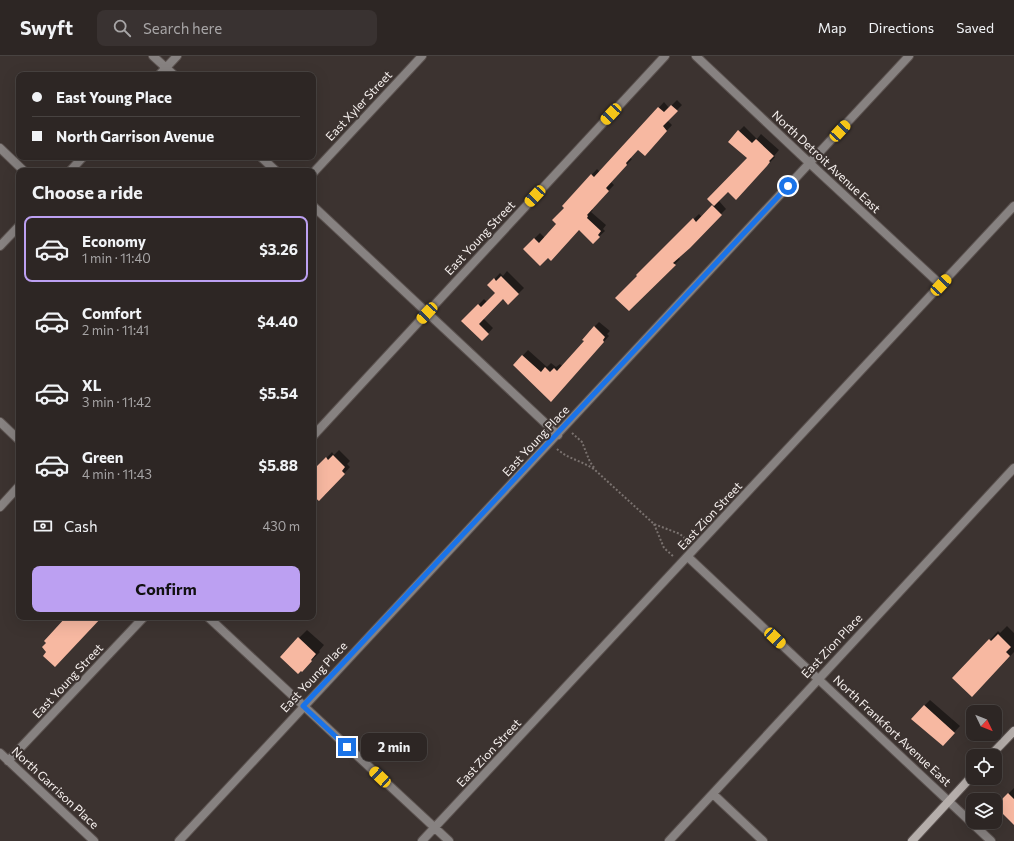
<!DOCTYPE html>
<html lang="en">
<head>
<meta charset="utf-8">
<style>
  :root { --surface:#2d2624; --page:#393231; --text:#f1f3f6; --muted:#a7a5a6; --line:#484341; --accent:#bca0f2 }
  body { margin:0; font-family:Commissioner,sans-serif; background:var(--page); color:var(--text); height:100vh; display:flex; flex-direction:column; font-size:15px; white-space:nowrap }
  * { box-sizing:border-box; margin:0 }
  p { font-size:13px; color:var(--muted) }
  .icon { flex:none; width:22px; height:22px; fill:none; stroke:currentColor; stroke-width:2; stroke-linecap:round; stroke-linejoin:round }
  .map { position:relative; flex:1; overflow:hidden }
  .details { position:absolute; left:16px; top:112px; width:300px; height:452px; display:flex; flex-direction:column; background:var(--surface); border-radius:8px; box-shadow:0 4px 16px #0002,0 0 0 1px var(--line) }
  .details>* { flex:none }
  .banner { position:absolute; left:16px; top:16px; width:300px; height:88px; border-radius:8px; box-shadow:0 4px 16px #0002,0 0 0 1px var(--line); display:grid; align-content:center; height:88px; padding:0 16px; background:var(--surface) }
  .needle { width:26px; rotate:133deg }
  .controls { position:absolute; left:966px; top:649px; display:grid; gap:8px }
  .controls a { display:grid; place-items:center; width:36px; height:36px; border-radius:8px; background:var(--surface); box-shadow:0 4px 16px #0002,0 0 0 1px var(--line); font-size:20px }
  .end { position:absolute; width:18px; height:18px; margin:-9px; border:5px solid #1a73e8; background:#fff; box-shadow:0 0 0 2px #fff }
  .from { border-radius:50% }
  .bubble { position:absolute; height:28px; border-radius:8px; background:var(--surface); box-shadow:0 4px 16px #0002,0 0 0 1px var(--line); font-size:13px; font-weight:700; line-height:28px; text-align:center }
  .car { position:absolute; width:12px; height:24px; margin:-12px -6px; border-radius:5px; box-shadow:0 0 3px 1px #0007; background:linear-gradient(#f5c518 24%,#345 0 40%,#f5c518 0 76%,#345 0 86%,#f5c518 0) }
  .banner b { display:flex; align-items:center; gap:14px; height:38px; font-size:15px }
  .banner b+b { border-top:1px solid var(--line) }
  .banner i { width:10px; height:10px; background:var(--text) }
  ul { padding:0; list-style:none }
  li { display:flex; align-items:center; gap:12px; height:66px; margin:0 8px 6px; padding:0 8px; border:2px solid transparent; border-radius:8px }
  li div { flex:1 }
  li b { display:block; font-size:15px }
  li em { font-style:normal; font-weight:700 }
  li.current { border-color:var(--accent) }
  li>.icon { width:36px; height:36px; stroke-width:1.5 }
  h2 { padding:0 16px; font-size:18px; line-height:48px }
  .pay { display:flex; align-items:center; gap:10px; height:44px; padding:0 16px; font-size:15px }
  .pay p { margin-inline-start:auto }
  .button { display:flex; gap:8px; margin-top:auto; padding:8px 16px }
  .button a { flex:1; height:46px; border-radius:8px; background:var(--accent); color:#111; font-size:16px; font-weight:700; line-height:46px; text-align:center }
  header { display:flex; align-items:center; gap:24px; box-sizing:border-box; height:56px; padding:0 20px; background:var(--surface); border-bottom:1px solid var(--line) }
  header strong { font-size:19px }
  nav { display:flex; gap:22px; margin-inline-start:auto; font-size:14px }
  .search { width:280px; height:36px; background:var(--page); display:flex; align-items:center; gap:10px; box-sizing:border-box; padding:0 14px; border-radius:8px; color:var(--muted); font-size:15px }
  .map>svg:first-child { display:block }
  .shadow { fill:#0007 }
  .building { fill:#f7b8a1 }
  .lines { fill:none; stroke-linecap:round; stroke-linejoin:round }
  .minor-casing { stroke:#5a514e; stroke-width:10 }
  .secondary-casing { stroke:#5a514e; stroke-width:10 }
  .path { stroke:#7a726f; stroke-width:2; stroke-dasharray:2 2; stroke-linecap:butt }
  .minor { stroke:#878281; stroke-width:8 }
  .secondary { stroke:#b5aeab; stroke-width:8 }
  .route { stroke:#1a73e8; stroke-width:5 }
  .labels { text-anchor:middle; stroke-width:4; stroke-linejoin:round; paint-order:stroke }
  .street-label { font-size:12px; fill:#f6f0ee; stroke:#3c3330 }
</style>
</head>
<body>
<header>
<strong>Swyft</strong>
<div class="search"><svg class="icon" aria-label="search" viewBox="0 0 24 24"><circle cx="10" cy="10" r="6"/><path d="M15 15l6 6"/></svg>Search here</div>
<nav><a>Map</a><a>Directions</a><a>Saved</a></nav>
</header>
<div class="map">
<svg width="1014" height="785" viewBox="0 0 1014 785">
  <rect width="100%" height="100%" fill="#3c3330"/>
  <!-- shadow -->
  <path class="shadow" d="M677 44 682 49 667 64 672 69 650 93H638L630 102 632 103 611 126 614 129 591 153 593 154 591 156 606 169 603 173 605 175 593 186 579 173 548 200 524 193 540 177 545 182 557 168 566 152 563 150 597 113 600 116 664 46 669 52Z
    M744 70 757 83 761 78 779 94 774 100 775 101 741 138 728 135 719 145 726 153 678 201 680 203 629 254 638 220 637 219 699 158 702 161 714 149 748 102 739 75Z
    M507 215 524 232 508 248 503 242 483 262 493 272 482 284 463 265 484 243 487 246 497 236 489 229 500 217 503 220Z
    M599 266 610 275 607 278 609 280 556 339 514 309 528 294 547 311 551 307 556 311 560 308 562 310 585 285 594 271Z
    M339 394 350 405 347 408 350 411 325 439H313V417L332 396 334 399Z
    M1007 570 1014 577V596L981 631 990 584 998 575 1000 577Z
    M307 574 324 589 319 595 320 596 310 606 301 614 299 582Z
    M930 644 960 670 948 683 924 650Z
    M1014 732V767L996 750Z"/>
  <!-- building -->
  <path class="building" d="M671 49 678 55 663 70 667 75 645 100 638 94 626 107 627 109 606 132 609 135 587 159 588 160 587 162 601 175 598 179 600 181 593 188 579 174 551 205 548 202 540 210 523 193 534 182 539 187 556 168 552 164 564 152 562 150 591 118 594 121 658 51 664 56Z
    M738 74 752 87 756 83 774 100 769 105 770 106 767 110 736 144 728 136 714 150 707 143 747 102 728 86Z
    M712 149 722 159 690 192 673 207 676 209 629 255 615 242 637 220 636 219 693 162 696 166Z
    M501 220 519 238 508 249 503 243 479 268 489 278 482 285 461 265 478 248 481 251 495 237 487 229 494 222 496 225Z
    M594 270 605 281 603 284 604 286 551 346 513 309 522 299 541 316 545 311 550 316 554 312 557 315 584 285 582 284Z
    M333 399 345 411 342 415 345 418 319 445 313 440V414L326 401 328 404Z
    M66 561H102L55 611 43 600 46 596 42 591 46 587 44 585Z
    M998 578 1011 591 1006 596 1010 600 972 641 952 622 989 583 991 585Z
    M298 581 316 598 311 604 312 605 302 616 301 615 298 618 280 601Z
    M924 649 955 677 943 690 911 663Z
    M1008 737 1014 743V769L995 750Z"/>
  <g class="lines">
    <!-- minor casing -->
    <g class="minor-casing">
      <path id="minor" d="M153 0 174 19
        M696 0 818 115 941 229
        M159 19 177 0
        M0 92 24 115
        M261 101 276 115
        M70 115 83 101
        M313 117 422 0
        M313 150 558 379
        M0 190 19 170
        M0 366 19 384
        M313 380 665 0
        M0 451 19 430
        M688 501 991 785
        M208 561 449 785
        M0 697 94 785
        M8 705 144 561
        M713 738 763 785
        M179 785 909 0
        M422 785 1014 150
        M669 785 1014 412"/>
    </g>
    <!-- secondary casing -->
    <g class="secondary-casing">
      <path id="secondary" d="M990 700 1014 675
        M912 785 973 719"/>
    </g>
    <!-- path -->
    <path class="path" d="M572 377 582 386 590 406 595 413
      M557 393C568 403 583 405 595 414L654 468 680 478 689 486
      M654 468 664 492 674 501"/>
    <!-- minor -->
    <use href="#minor" class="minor"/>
    <!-- secondary -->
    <use href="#secondary" class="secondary"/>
  </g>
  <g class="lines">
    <!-- route -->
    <path class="route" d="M347 691 303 650 788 130"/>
  </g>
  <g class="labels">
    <!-- street labels -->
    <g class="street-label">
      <text transform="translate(359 50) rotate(-47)" y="4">East Xyler Street</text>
      <text transform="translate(826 106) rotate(43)" y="4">North Detroit Avenue East</text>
      <text transform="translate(480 182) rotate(-47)" y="4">East Young Street</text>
      <text transform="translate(536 385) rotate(-47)" y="4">East Young Place</text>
      <text transform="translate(710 460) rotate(-47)" y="4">East Zion Street</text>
      <text transform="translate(832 590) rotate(-47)" y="4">East Zion Place</text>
      <text transform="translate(314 621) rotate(-47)" y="4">East Young Place</text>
      <text transform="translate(68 625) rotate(-47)" y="4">East Young Street</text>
      <text transform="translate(892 675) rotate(43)" y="4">North Frankfort Avenue East</text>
      <text transform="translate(489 697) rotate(-47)" y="4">East Zion Street</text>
      <text transform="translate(55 732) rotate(43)" y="4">North Garrison Place</text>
    </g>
  </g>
</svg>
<div class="controls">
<a><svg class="needle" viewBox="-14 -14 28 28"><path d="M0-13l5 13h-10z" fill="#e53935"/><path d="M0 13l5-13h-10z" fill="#a7a5a6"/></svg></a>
<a><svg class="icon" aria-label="locate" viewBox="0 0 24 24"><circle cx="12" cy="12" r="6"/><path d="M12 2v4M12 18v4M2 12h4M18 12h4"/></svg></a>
<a><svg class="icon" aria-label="layers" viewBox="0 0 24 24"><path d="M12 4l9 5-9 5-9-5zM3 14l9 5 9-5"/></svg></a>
</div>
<i class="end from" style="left:788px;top:130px"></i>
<i class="end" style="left:347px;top:691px"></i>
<div class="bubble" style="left:361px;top:677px;width:66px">2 min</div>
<i class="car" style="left:611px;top:58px;rotate:223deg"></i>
<i class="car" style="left:840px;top:75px;rotate:43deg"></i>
<i class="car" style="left:535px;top:140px;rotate:223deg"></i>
<i class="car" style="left:941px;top:229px;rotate:43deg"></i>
<i class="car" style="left:427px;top:257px;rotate:223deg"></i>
<i class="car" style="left:775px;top:582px;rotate:133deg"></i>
<i class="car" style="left:380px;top:721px;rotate:313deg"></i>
<div class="banner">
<b><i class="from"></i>East Young Place</b>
<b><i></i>North Garrison Avenue</b>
</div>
<section class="details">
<h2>Choose a ride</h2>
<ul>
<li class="current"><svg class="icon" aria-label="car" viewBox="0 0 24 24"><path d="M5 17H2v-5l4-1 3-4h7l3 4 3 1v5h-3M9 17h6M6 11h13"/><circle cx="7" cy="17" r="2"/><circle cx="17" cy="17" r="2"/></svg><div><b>Economy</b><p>1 min · 11:40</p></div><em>$3.26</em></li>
<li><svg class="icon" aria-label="car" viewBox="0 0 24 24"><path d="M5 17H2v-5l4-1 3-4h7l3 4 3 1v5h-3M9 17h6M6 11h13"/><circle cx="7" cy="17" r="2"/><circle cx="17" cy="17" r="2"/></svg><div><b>Comfort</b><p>2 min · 11:41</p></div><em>$4.40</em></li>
<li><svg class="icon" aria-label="car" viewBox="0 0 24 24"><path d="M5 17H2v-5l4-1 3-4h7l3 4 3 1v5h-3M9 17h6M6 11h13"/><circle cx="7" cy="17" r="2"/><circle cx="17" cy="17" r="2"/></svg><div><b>XL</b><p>3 min · 11:42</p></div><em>$5.54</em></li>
<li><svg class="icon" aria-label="car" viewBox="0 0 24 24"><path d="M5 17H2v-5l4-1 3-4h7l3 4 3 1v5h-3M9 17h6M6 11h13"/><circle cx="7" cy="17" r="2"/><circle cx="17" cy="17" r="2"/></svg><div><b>Green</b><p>4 min · 11:43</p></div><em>$5.88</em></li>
</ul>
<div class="pay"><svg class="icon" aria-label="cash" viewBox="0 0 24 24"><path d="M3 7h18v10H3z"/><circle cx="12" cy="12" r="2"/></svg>Cash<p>430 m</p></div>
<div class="button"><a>Confirm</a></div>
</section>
</div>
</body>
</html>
